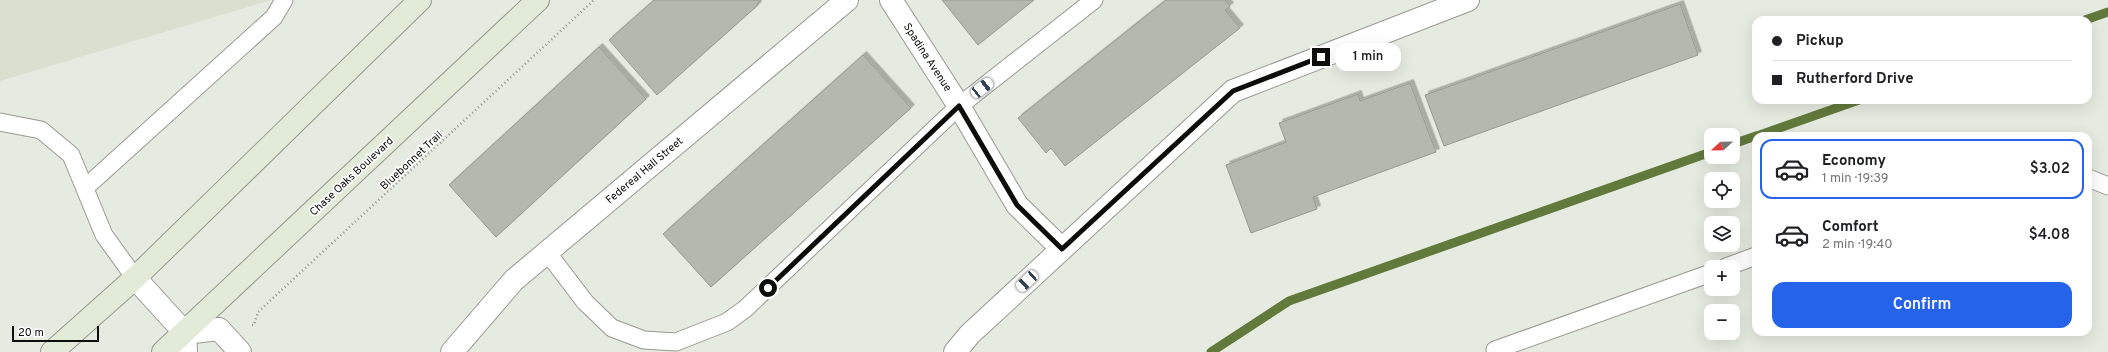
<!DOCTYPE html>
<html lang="en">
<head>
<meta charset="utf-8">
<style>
  :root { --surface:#fff; --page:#f2f2f2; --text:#202124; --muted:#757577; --line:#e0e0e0; --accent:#2563eb }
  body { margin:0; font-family:Overpass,sans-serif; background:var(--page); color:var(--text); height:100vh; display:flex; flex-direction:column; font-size:15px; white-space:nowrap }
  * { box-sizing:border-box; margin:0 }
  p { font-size:13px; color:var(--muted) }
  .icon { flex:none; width:22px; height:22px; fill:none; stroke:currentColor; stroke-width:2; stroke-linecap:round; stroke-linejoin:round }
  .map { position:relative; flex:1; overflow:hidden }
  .drawer { position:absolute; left:1752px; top:132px; width:340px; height:204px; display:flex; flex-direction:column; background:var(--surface); border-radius:12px; box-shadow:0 4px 16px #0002 }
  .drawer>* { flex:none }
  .guide { position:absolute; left:1752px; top:16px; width:340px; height:88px; border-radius:12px; box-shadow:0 4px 16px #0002; display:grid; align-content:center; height:88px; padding:0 20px; background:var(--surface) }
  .needle { width:26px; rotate:248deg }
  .fabs { position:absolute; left:1704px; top:128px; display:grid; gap:8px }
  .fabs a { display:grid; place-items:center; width:36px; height:36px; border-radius:8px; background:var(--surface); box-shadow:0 4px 16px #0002; font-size:20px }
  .scale { position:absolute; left:12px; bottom:10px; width:87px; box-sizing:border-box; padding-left:4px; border:2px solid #0d0e0b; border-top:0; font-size:11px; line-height:14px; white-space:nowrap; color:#0d0e0b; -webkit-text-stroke:3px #fff; paint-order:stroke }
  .end { position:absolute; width:18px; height:18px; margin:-9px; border:5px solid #0d0e0b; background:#fff; box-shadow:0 0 0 2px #fff }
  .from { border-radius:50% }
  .bubble { position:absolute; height:28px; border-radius:12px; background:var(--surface); box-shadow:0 4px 16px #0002; font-size:13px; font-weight:600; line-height:28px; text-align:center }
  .car { position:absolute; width:12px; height:24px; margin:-12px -6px; border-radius:5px; box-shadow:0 0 3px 1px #0007; background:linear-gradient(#fff 24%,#345 0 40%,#fff 0 76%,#345 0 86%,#fff 0) }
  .guide b { display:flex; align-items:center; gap:14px; height:38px; font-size:15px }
  .guide b+b { border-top:1px solid var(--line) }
  .guide i { width:10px; height:10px; background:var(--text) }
  ul { padding:7px 0 0; list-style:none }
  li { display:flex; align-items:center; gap:12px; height:60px; margin:0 8px 6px; padding:0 12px; border:2px solid transparent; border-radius:12px }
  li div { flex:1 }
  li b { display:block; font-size:15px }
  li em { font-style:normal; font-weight:600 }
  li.current { border-color:var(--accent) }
  li>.icon { width:36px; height:36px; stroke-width:1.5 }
  .button { display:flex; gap:8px; margin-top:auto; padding:8px 20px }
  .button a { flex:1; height:46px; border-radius:12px; background:var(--accent); color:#fff; font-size:16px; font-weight:600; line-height:46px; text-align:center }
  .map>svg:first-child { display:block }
  .built { fill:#d9e0cf }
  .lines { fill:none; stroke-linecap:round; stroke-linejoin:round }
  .stream { stroke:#62793c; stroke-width:9 }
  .building { fill:#b4b8af; stroke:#969a91; filter:url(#shadow) }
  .lane-casing { stroke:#969a91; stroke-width:19 }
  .street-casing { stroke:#969a91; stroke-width:24 }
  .secondary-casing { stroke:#969a91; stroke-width:24 }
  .path { stroke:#91948d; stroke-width:2.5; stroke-dasharray:1 3; stroke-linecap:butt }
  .lane { stroke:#fff; stroke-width:17 }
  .street { stroke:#fff; stroke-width:22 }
  .secondary { stroke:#e2ebd7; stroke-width:22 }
  .route { stroke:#0d0e0b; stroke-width:5 }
  .labels { text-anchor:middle; stroke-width:3.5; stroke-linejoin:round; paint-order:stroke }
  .street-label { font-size:11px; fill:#0d0e0b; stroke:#fff }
</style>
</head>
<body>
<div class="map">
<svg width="2108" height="352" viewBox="0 0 2108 352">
  <defs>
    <filter id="shadow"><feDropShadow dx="3.5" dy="-3.5" stdDeviation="0" flood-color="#0004"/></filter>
  </defs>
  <rect width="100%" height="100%" fill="#e6ebe1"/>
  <!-- built -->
  <path class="built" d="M0 0H271L0 81Z"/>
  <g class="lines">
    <!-- stream -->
    <path class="stream" d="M2085 20 2108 12
      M1757 136 1859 100
      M1733 144 1756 136
      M1211 352 1289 301 1711 152"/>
  </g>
  <!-- building -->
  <path class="building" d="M654 0H761L757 4 758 5 657 95 609 40Z
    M942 0H1034L978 45Z
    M1166 0H1225L1230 6 1225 10 1240 28 1065 166 1051 148 1046 153 1018 118Z
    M1680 4 1698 55 1444 146 1425 95Z
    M599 47 646 99 496 237 449 185Z
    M863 55 911 108 711 287 663 234Z
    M1410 83 1436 152 1313 197 1317 209 1251 233 1226 165 1286 142 1279 123 1358 94 1360 101Z"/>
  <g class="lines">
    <!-- lane casing -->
    <g class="lane-casing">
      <path id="lane" d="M0 122 41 130 71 155 104 235 135 278
        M2088 178 2108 186
        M86 187 274 17 284 0
        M547 252 585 302 612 328 644 340 676 342 727 322 745 309 959 106 1094 0
        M1726 267 1756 256
        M1496 352 1495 350 1711 273"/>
    </g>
    <!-- street casing -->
    <g class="street-casing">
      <path id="street" d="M891 0 959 106 1017 205 1062 249
        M135 278 185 333 186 352
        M185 333 219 329 240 352
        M452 352 514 280 847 0
        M955 352 970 334 1233 91 1468 0"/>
    </g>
    <!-- secondary casing -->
    <g class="secondary-casing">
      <path id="secondary" d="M52 352 135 278 420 0
        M163 352 538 0"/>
    </g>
    <!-- path -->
    <path class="path" d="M252 325H254L258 312 594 0"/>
    <!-- lane -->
    <use href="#lane" class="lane"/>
    <!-- street -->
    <use href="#street" class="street"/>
    <!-- secondary -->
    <use href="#secondary" class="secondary"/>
  </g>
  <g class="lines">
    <!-- route -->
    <path class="route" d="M768 288 959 106 1017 205 1062 249 1233 91 1321 57"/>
  </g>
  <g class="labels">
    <!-- street labels -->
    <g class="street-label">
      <text transform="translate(928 57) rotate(57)" y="4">Spadina Avenue</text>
      <text transform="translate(411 160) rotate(-43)" y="4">Bluebonnet Trail</text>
      <text transform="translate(644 170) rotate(-40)" y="4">Federeal Hall Street</text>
      <text transform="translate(351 176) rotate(-43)" y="4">Chase Oaks Boulevard</text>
    </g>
  </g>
</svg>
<div class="fabs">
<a><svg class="needle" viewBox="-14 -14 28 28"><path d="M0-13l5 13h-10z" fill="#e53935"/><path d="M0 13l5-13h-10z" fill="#757577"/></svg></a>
<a><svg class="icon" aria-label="locate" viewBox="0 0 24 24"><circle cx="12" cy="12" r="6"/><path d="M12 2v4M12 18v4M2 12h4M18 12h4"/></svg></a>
<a><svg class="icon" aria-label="layers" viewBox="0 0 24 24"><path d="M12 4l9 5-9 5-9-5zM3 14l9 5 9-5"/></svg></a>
<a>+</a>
<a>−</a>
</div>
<div class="scale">20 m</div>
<i class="end from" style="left:768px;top:288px"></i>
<i class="end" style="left:1321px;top:57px"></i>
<div class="bubble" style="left:1335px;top:43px;width:66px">1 min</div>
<i class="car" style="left:982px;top:88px;rotate:52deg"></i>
<i class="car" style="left:1027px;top:281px;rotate:227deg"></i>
<div class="guide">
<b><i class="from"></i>Pickup</b>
<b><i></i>Rutherford Drive</b>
</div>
<section class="drawer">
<ul>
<li class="current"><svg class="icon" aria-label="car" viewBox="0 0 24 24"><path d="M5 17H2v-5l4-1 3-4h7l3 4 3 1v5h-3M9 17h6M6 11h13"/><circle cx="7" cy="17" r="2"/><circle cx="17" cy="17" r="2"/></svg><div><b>Economy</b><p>1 min · 19:39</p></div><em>$3.02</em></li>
<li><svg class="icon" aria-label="car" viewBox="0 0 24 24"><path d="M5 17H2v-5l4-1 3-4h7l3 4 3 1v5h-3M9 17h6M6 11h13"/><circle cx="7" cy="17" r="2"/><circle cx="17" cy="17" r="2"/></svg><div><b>Comfort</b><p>2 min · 19:40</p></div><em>$4.08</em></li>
</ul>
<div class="button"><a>Confirm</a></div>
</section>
</div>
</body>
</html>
